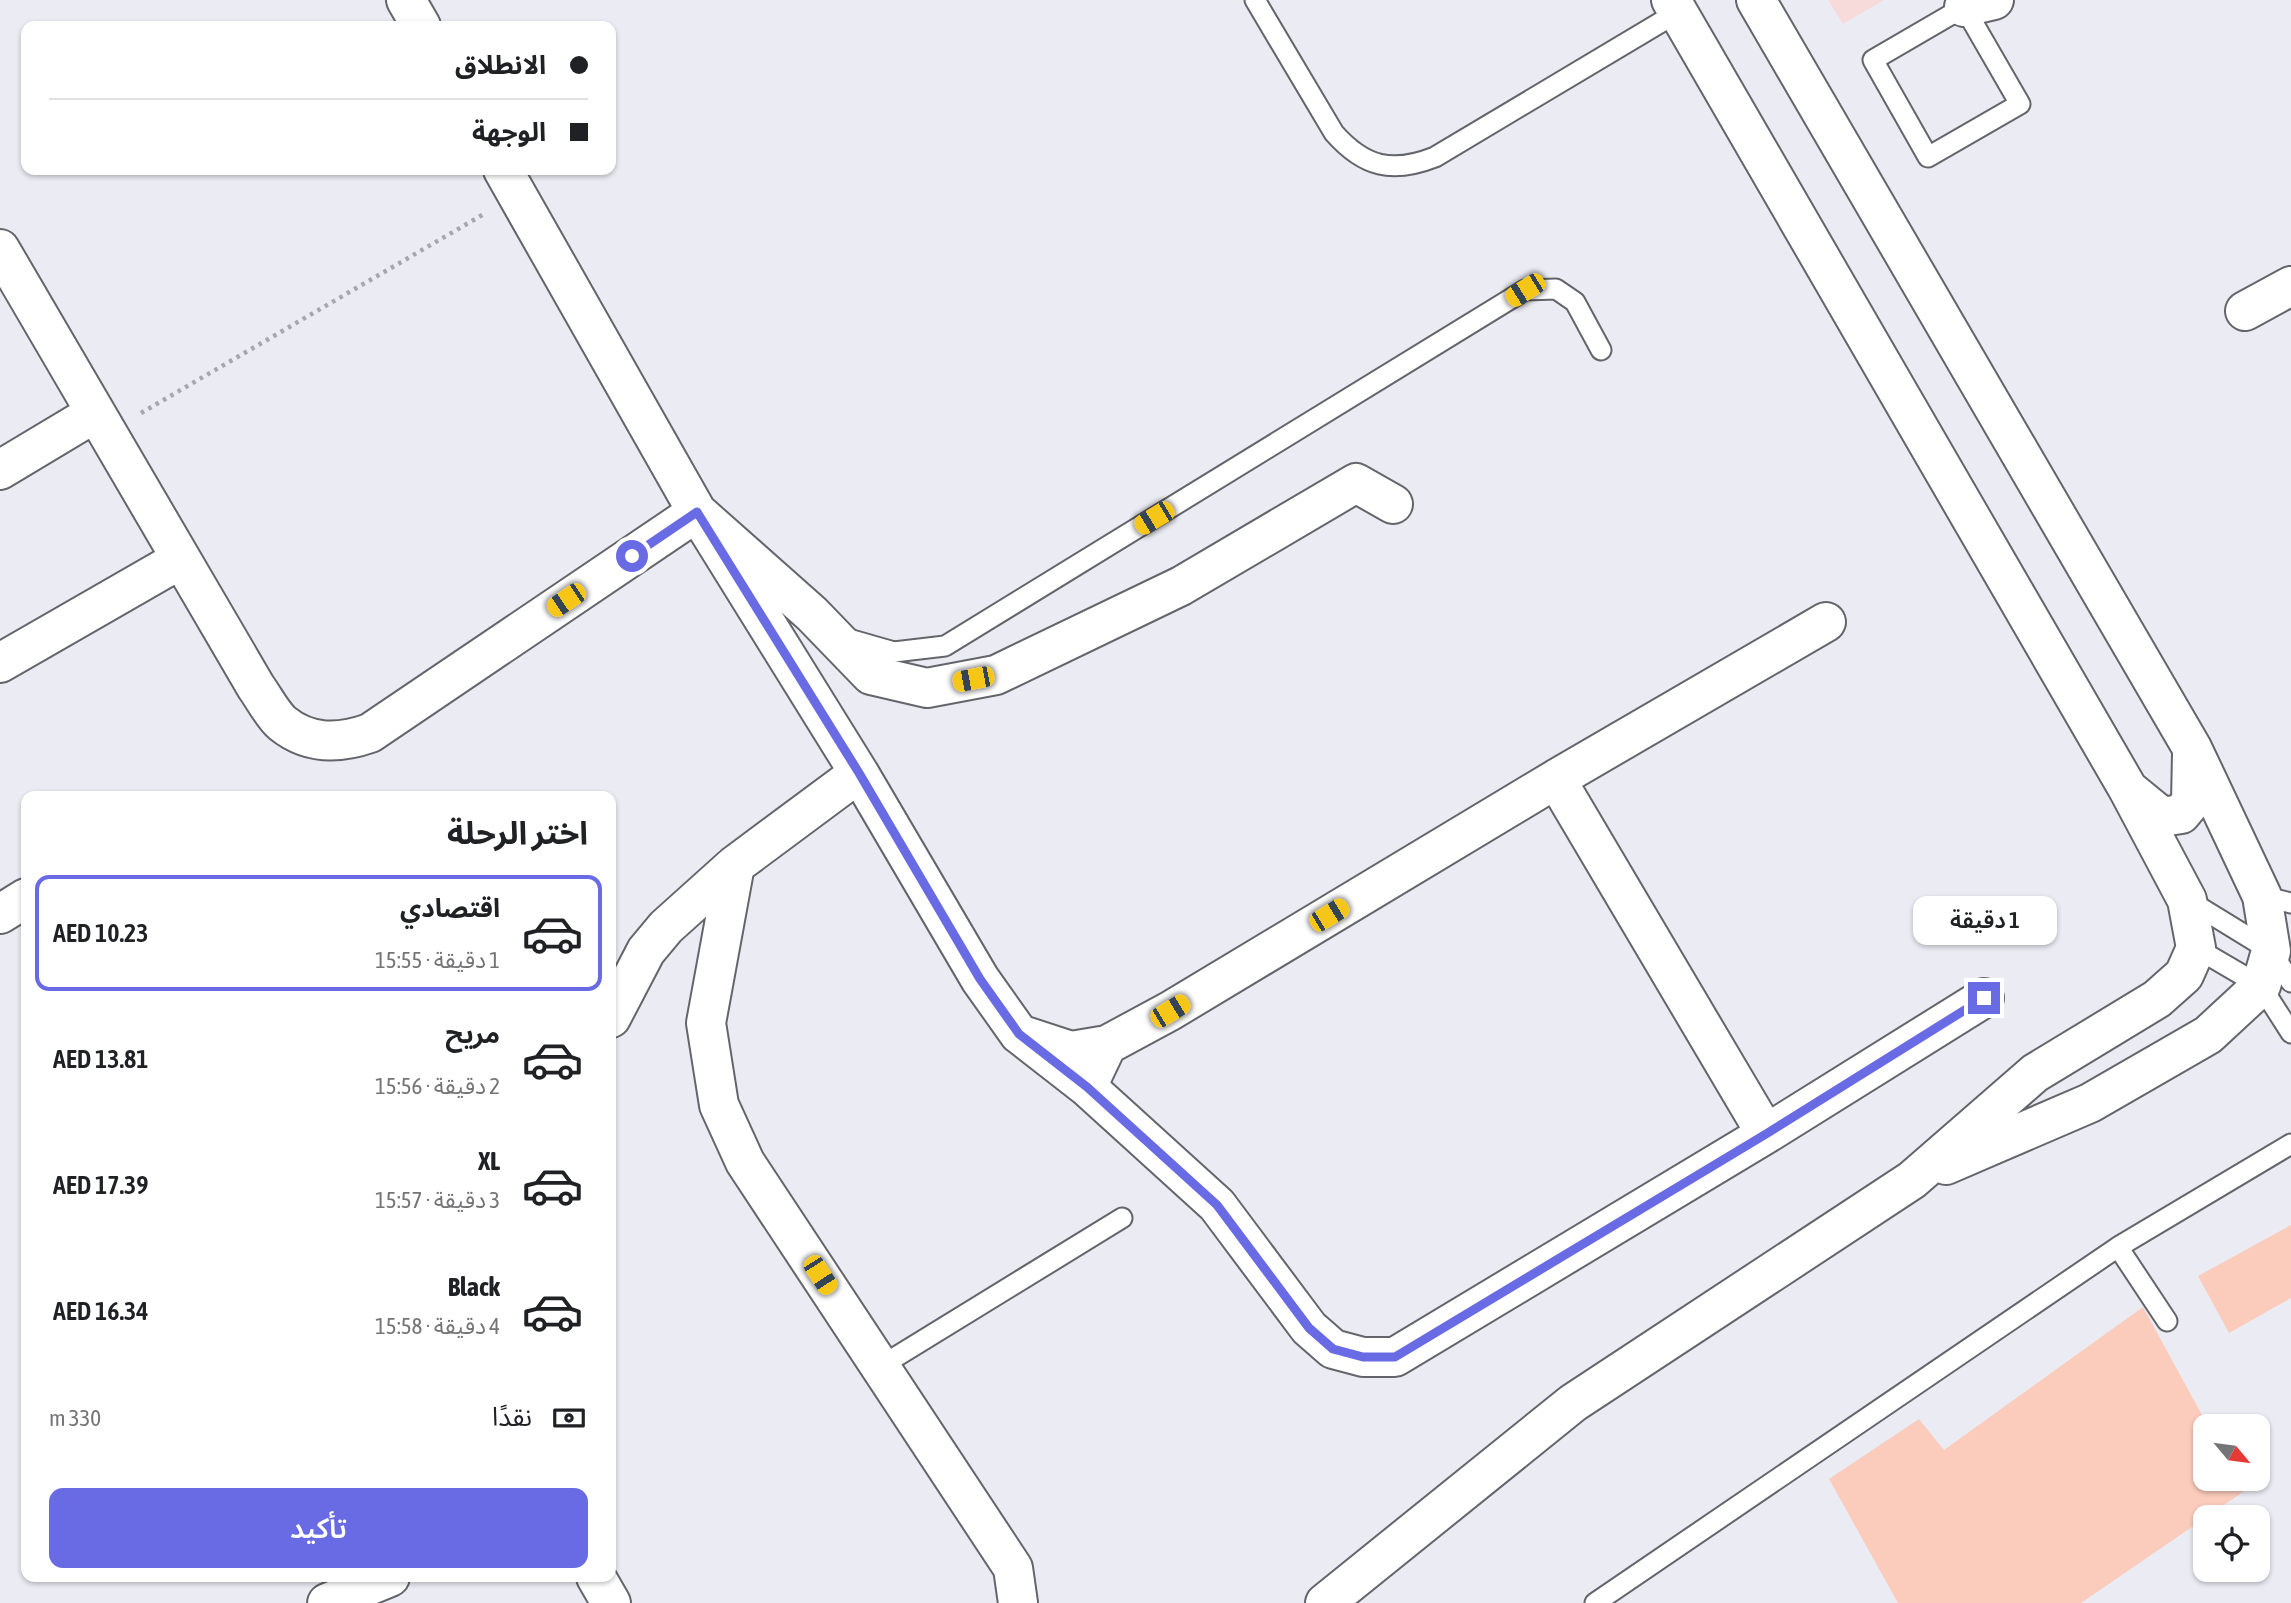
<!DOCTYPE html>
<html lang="ar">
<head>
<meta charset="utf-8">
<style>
  :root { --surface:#fff; --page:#f2f2f2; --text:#202124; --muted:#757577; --line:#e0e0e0; --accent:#696be4 }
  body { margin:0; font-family:"Asap Condensed","Noto Sans Arabic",sans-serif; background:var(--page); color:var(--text); direction:rtl; height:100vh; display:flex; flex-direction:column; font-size:26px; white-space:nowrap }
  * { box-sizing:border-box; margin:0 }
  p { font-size:23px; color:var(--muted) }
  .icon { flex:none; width:38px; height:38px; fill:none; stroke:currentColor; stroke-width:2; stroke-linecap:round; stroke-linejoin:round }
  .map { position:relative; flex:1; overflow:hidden; direction:ltr }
  .drawer { position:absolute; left:21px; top:791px; width:595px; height:791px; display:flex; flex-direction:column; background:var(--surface); border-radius:14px; box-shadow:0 2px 5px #0004; direction:rtl }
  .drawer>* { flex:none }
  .top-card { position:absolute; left:21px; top:21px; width:595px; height:154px; border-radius:14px; box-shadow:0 2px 5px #0004; direction:rtl; display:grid; align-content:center; height:154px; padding:0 28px; background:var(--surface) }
  .needle { width:46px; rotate:119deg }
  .fabs { position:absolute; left:2193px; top:1414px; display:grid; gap:14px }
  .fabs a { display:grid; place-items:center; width:77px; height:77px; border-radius:14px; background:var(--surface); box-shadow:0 2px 5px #0004; font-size:35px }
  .end { position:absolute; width:32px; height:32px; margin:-16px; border:9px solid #696be4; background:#fff; box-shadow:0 0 0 4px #fff }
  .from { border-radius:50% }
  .bubble { position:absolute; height:49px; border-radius:14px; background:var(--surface); box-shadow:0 2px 5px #0004; font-size:23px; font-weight:600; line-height:49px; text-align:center; direction:rtl }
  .car { position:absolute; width:21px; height:42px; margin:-21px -10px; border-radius:9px; box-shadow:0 0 5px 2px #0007; background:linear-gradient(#f5c518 24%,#345 0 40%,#f5c518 0 76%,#345 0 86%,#f5c518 0) }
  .top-card b { display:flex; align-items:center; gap:24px; height:66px; font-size:26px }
  .top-card b+b { border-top:2px solid var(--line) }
  .top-card i { width:18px; height:18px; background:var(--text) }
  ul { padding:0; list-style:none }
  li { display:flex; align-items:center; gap:21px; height:116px; margin:0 14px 10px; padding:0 14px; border:4px solid transparent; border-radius:14px }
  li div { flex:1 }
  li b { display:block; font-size:26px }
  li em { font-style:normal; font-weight:600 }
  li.on { border-color:var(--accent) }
  li>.icon { width:63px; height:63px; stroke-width:1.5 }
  h2 { padding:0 28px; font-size:32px; line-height:84px }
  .pay { display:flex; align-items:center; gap:18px; height:77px; padding:0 28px; font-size:26px }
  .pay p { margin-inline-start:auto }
  .cta { display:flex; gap:14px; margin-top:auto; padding:14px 28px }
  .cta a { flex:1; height:80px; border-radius:14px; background:var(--accent); color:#fff; font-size:28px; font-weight:600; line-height:80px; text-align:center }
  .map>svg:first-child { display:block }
  .industrial { fill:#f6dbda }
  .building { fill:#fbccbc }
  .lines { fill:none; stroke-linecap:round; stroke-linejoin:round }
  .service-casing { stroke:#64646b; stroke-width:23 }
  .minor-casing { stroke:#64646b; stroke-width:42 }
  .tertiary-casing { stroke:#64646b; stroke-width:42 }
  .path { stroke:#a6a6ad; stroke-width:4.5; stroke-dasharray:3.5 5; stroke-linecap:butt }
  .service { stroke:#fff; stroke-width:19 }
  .minor { stroke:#fff; stroke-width:38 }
  .tertiary { stroke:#fff; stroke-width:38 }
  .route { stroke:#696be4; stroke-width:9 }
</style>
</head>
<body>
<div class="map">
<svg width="2291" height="1603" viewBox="0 0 2291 1603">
  <rect width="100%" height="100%" fill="#ebebf4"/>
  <!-- industrial -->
  <path class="industrial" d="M1828 0H1884L1843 24Z"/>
  <!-- building -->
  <path class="building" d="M2291 1225V1298L2229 1333 2198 1276Z
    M2143 1307 2208 1426H2205V1479H2236L2243 1492 2081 1603H1898L1829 1479 1919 1419 1944 1450Z"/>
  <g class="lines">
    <!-- service casing -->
    <g class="service-casing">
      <path id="service" d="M1255 0 1334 133C1364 167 1392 174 1435 157L1678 12
        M1964 7 2020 104 1928 157 1873 60Z
        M845 638 894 652 945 646 1525 290 1556 289 1575 302 1601 350
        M2262 896 2291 903
        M2188 900 2271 951 2291 982
        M2196 948 2261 986 2291 1033
        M2118 1247 2167 1321
        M881 1366 1122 1218
        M1595 1603 2118 1247 2291 1144"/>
    </g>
    <!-- minor casing -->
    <g class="minor-casing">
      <path id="minor" d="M406 0 421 26
        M1964 7 1994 0
        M503 170 697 512 859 773 980 979 1019 1034 1087 1087 1107 1045
        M0 249 256 687C264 698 272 714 282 723 309 745 339 744 370 733L697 512 812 614 871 675 927 688 996 675 1181 586 1356 483 1393 504
        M2245 311 2291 286
        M0 470 95 413
        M0 663 181 559
        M1556 779 1826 622
        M735 865 706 1023 719 1105 745 1162 1013 1568 1018 1603
        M0 914 26 898
        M611 1018 646 951 666 927 735 865 859 773
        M1019 1034 1071 1051 1107 1045 1170 1011 1556 779 1766 1134 1984 998
        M1087 1087 1217 1205 1309 1328 1333 1349 1363 1357H1395L1766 1134
        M596 1577 611 1603
        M327 1603 390 1577"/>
    </g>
    <!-- tertiary casing -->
    <g class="tertiary-casing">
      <path id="tertiary" d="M1756 0 2192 748 2262 896 2271 951 2261 986 2208 1035 2090 1103 1946 1165
        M2129 790 2162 817 2181 814 2191 802 2192 754
        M1325 1603 1573 1403 1912 1180 2035 1073 2157 999 2184 975 2196 948 2187 900 2128 789 1671 0"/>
    </g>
    <!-- path -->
    <path class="path" d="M141 413 484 214"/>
    <!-- service -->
    <use href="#service" class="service"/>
    <!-- minor -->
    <use href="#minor" class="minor"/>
    <!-- tertiary -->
    <use href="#tertiary" class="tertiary"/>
  </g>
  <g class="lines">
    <!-- route -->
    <path class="route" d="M632 556 697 512 859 773 980 979 1019 1034 1087 1087 1217 1205 1309 1328 1333 1349 1363 1357H1395L1766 1134 1984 998"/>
  </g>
</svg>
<div class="fabs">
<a><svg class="needle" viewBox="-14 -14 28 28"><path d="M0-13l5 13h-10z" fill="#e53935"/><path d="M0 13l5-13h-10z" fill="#757577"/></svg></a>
<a><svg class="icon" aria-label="locate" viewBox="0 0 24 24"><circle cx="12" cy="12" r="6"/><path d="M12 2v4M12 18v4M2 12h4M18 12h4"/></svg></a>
</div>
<i class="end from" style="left:632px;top:556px"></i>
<i class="end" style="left:1984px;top:998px"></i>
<div class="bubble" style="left:1913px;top:896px;width:144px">1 دقيقة</div>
<i class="car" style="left:1525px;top:290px;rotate:238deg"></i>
<i class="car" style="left:1154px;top:518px;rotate:239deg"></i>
<i class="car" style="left:566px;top:600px;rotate:236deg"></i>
<i class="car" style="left:973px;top:679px;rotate:259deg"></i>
<i class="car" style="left:1329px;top:915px;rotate:59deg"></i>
<i class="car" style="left:1170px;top:1011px;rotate:59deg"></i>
<i class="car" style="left:820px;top:1275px;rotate:147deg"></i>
<div class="top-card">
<b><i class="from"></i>الانطلاق</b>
<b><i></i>الوجهة</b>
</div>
<section class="drawer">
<h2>اختر الرحلة</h2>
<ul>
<li class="on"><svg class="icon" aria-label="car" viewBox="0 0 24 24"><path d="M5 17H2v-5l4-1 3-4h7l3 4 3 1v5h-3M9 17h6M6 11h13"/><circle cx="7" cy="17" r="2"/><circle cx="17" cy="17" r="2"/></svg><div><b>اقتصادي</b><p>1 دقيقة · 15:55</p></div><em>AED 10.23</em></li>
<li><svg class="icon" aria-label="car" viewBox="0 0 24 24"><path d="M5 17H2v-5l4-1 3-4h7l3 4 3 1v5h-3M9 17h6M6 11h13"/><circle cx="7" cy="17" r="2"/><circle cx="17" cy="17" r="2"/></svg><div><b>مريح</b><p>2 دقيقة · 15:56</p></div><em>AED 13.81</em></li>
<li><svg class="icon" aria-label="car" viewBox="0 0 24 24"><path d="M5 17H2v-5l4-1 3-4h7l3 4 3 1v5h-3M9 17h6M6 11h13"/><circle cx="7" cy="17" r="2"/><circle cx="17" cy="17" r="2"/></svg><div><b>XL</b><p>3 دقيقة · 15:57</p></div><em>AED 17.39</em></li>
<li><svg class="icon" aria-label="car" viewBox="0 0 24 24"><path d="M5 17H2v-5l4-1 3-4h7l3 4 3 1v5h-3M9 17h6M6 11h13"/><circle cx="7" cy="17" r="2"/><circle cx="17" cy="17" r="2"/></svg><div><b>Black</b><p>4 دقيقة · 15:58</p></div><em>AED 16.34</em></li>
</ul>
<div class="pay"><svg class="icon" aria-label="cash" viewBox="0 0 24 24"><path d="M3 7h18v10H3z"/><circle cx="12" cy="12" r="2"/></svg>نقدًا<p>330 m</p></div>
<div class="cta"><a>تأكيد</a></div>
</section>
</div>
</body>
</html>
